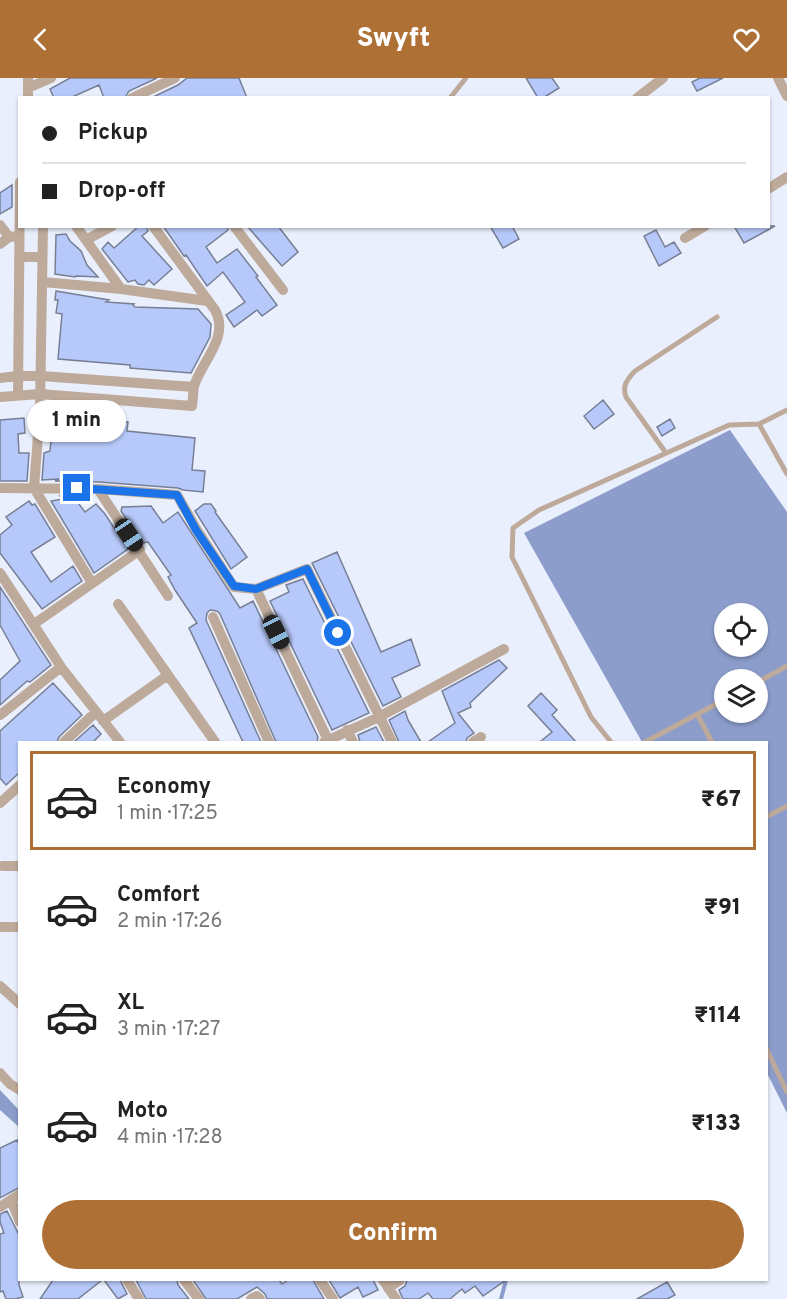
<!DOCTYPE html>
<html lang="en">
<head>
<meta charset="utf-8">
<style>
  :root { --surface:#fff; --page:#f6f6f6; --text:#222; --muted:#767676; --line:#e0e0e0; --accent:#ae7035 }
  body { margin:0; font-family:Overpass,sans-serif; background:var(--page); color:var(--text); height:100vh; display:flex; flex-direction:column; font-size:22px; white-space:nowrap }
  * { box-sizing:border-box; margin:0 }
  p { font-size:20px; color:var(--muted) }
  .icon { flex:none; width:33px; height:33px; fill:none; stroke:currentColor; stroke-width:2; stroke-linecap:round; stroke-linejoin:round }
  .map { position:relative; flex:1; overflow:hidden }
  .drawer { position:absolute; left:18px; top:663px; width:750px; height:540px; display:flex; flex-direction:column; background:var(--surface); border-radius:0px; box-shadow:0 2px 4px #0004 }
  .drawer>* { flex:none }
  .banner { position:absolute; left:18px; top:18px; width:752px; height:132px; border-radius:0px; box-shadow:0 2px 4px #0004; display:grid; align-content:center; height:132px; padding:0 24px; background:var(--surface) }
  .tools { position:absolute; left:714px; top:525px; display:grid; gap:12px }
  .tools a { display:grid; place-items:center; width:54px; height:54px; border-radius:50%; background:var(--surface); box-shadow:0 2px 4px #0004; font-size:30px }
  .end { position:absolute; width:27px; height:27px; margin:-14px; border:8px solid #1a73e8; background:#fff; box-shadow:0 0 0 3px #fff }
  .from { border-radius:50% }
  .bubble { position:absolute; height:42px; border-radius:21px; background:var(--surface); box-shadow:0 2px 4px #0004; font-size:20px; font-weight:800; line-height:42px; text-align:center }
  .car { position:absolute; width:18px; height:36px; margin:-18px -9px; border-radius:8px; box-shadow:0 0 4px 2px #0007; background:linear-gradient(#222 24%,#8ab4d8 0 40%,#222 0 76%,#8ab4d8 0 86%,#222 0) }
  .banner b { display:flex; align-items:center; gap:21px; height:57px; font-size:22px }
  .banner b+b { border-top:2px solid var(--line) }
  .banner i { width:15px; height:15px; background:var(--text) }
  ul { padding:10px 0 0; list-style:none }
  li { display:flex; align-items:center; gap:18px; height:99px; margin:0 12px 9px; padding:0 12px; border:3px solid transparent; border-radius:0px }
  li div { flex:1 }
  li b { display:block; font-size:22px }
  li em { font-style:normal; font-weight:800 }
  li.selected { border-color:var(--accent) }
  li>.icon { width:54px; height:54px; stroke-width:1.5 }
  .button { display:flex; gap:12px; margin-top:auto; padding:12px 24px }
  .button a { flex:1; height:69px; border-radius:36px; background:var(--accent); color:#fff; font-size:24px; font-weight:800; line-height:69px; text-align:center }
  header { display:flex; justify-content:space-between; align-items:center; height:78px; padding:0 24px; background:var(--accent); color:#fff; font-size:27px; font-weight:800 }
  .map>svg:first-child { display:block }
  .water { fill:#8c9dcb; fill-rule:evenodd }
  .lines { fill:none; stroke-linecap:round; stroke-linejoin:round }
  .stream { stroke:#8c9dcb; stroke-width:4 }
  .building { fill:#b7c9fa; stroke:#777f94; stroke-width:1.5 }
  .service { stroke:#beaa9a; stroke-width:5 }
  .minor { stroke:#beaa9a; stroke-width:10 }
  .route { stroke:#1a73e8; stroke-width:8 }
</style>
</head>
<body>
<header><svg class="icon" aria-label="back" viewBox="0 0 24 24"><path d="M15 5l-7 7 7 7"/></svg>Swyft<svg class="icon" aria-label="heart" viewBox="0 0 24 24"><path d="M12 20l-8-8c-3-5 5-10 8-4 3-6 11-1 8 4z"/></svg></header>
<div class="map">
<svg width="787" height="1221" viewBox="0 0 787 1221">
  <rect width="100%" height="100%" fill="#eaeffd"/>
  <!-- water -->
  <path class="water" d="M730 352 787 434V1035L767 995 766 664H642L524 455ZM724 536H758V568H724ZM724 602H758V634H724Z
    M0 1012 19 1032V1049L0 1032Z"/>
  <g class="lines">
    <!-- stream -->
    <path class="stream" d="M501 1221 506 1202"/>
  </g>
  <!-- building -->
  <path class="building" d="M70 0H157L129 13 125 20H104L99 7 70 20H54L50 11Z
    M187 0H239L247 20H151L178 7Z
    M526 0H552L559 10 543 20H538Z
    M700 0H723L697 13 692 4Z
    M12 107V129L0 136V115Z
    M139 148H146L148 153 142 158 172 191 154 207 149 202 144 207 138 206 135 202 128 204 102 171 108 164 114 170Z
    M163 148H227L228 152 206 169 217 185 237 171 258 198 256 199 277 227 262 238 257 232 234 249 226 237 245 224 223 194 207 208 186 177 184 178Z
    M247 148H278L298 174 282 188Z
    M490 148H512L519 161 503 170Z
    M734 148H775L744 165Z
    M656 152 665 169 674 164 681 175 659 188 644 158Z
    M66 156 70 163 81 173 87 187 98 199 76 198 75 199 55 196 56 157Z
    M56 213 109 222 106 224 134 226 133 227 135 229 198 231 211 246 210 259 191 295 130 290V287L58 281 62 236 56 235 58 222H55Z
    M603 322 614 336 594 351 584 338Z
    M24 340 25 355 18 356 19 375H29L27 403H0V342Z
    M670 341 675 350 662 358 657 349Z
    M117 343 128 344 127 353 195 360 192 392 205 393 203 414 183 412 178 410 99 404 55 403 59 401 42 402 44 375 50 373 52 354 65 355 66 347 116 352Z
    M60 418H73L85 434 96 426 105 436 128 471 94 495 51 423 63 421Z
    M29 423 32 427 35 426 55 459 31 474 51 504 73 488 82 503 42 531 0 475V457L12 447 6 439Z
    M204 426H211L216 433 215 434 247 479 231 491 195 433Z
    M151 428 163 445 178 434 240 530 253 523 318 659 317 664H276L220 536 217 533 210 532 207 535 206 542 261 664H243L189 550 197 545 175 512 168 499 171 497 148 464 142 465 121 433 122 429Z
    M337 474 381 574 411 561 420 587 392 600 401 619 383 628 312 485Z
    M303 501 369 635 332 652 270 523 289 514 286 507Z
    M0 509 51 587 30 604 27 603 0 627V602L20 583 0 547Z
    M499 582 507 590 470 625 471 629 458 635 474 655 467 660 466 664H428L455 645 442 613Z
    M53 605 82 637 59 659 57 664H20V694L6 707 0 700V653Z
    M541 615 557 632 552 637 576 664H540L552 654 528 628Z
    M405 633 408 642 421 664H399L389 642Z
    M93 647 101 656 93 664H74Z
    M376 649 384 664H360L358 657Z
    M17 1062 20 1067V1109L0 1120V1070Z
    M7 1133 20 1159 19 1207 23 1219 15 1221H6L3 1213 0 1214V1156L4 1155 0 1144V1136Z
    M53 1202H102L78 1221H40Z
    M104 1202H120L127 1216 118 1221Z
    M136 1202H177L178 1207 189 1221H146Z
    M193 1202H279L282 1206 288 1202H313L324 1221H267L265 1216 257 1209 237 1221H206Z
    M329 1202H373L378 1212 363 1219 358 1209 340 1220Z
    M407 1202H506L483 1218 475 1208 465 1215 462 1211 450 1221H433L428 1215 419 1221H403L399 1212 405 1208Z
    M667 1204 675 1217 667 1221H637Z"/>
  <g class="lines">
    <!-- service -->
    <path class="service" d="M450 20 466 0
      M759 346 787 332
      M666 375 626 319C622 307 627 302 635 293L717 239
      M758 604 787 588
      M697 636 712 664
      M611 664 591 639 512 479 513 450 539 432 729 347 759 346 787 396
      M645 664 724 622
      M766 739 787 728
      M766 970 787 1014"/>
    <!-- minor -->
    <path class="minor" d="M28 0V20
      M778 0 787 18
      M28 10 51 0
      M132 20 175 0
      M637 20 663 0
      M768 111 787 99
      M0 147 9 159
      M43 148 40 331 34 410 92 505
      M76 148 121 211
      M234 148 283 212
      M685 160 705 148
      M86 162 112 148
      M0 166 9 159 18 158
      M19 179H42
      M43 204 121 211 207 223
      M0 300 18 298H41L194 309
      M18 317 20 104
      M0 319 40 316 192 328C193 322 193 314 194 308 202 283 230 259 215 232L153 148
      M0 410 98 411 177 417 197 452 234 509 256 511 307 491 392 664
      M98 411 168 518
      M0 495 61 589 120 664
      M256 511 328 662
      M118 526 215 664
      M213 539 269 664
      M34 546 140 472
      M0 637 61 589
      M103 643 168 597
      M347 652 353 664
      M64 664 96 634
      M324 664 379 639 504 571
      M473 664 481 659
      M0 725 20 707
      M2 788H20
      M0 849H20
      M0 908 20 926
      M0 995 10 1006 20 1012
      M11 1122 20 1144
      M0 1129 20 1116
      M127 1202 139 1221
      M184 1202 199 1221
      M320 1202 333 1221
      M383 1202 396 1221
      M388 1210 400 1202
      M251 1221 257 1218 260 1221"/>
  </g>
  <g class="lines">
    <!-- route -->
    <path class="route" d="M77 410 177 417 196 452 234 508 256 511 307 491 338 555"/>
  </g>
</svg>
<div class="tools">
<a><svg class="icon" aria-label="locate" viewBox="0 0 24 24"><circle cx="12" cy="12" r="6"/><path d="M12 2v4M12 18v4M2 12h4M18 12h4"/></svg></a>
<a><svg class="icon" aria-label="layers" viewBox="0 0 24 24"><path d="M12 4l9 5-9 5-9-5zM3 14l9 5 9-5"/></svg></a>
</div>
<i class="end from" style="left:338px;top:555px"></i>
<i class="end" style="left:77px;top:410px"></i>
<div class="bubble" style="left:27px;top:322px;width:99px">1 min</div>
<i class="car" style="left:129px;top:457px;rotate:146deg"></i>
<i class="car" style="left:276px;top:554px;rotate:154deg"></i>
<div class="banner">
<b><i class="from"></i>Pickup</b>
<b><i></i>Drop-off</b>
</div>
<section class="drawer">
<ul>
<li class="selected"><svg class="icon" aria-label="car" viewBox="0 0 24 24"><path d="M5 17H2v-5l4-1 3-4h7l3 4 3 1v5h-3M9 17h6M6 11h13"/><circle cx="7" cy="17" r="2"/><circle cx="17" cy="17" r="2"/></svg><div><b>Economy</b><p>1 min · 17:25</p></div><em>₹67</em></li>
<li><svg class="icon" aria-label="car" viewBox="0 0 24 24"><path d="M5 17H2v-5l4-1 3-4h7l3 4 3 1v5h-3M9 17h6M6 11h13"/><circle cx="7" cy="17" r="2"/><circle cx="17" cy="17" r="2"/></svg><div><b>Comfort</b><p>2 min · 17:26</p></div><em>₹91</em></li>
<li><svg class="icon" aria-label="car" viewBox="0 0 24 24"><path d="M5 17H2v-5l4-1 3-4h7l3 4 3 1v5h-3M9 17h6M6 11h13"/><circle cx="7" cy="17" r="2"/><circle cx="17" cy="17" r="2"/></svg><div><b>XL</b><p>3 min · 17:27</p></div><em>₹114</em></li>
<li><svg class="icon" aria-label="car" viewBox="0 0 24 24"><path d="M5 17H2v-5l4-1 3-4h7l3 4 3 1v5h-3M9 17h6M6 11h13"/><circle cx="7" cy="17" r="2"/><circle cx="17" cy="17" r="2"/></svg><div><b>Moto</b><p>4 min · 17:28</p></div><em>₹133</em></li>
</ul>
<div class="button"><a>Confirm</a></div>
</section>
</div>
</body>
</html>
